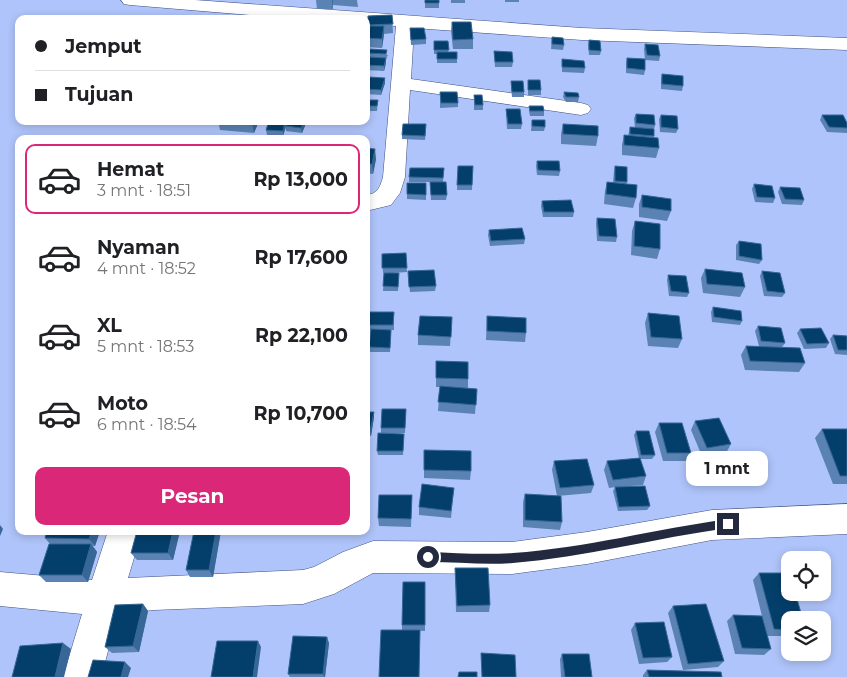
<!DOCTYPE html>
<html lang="id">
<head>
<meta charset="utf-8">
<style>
  :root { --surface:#fff; --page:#f2f2f2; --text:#202124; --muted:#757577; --line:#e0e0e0; --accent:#db2777 }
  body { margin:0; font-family:Montserrat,sans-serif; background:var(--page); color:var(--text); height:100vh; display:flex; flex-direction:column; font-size:19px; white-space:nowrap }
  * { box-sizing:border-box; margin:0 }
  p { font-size:16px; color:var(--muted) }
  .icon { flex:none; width:28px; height:28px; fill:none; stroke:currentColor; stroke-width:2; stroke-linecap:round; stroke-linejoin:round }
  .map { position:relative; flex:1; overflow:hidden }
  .side { position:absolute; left:15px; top:135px; width:355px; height:400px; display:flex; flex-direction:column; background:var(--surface); border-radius:10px; box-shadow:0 2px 8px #0003 }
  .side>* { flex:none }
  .top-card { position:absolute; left:15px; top:15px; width:355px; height:110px; border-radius:10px; box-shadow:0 2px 8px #0003; display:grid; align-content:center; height:110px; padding:0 20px; background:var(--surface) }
  .fabs { position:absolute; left:781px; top:551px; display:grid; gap:10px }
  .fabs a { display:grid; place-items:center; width:50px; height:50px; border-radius:10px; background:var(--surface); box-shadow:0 2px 8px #0003; font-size:25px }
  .end { position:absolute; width:22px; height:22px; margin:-11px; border:6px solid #232a3f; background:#fff; box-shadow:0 0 0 2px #fff }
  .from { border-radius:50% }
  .bubble { position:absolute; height:35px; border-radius:10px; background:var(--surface); box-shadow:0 2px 8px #0003; font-size:16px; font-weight:700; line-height:35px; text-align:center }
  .top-card b { display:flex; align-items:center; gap:18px; height:48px; font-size:19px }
  .top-card b+b { border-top:1px solid var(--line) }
  .top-card i { width:12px; height:12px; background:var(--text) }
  ul { padding:9px 0 0; list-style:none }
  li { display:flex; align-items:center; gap:15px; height:70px; margin:0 10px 8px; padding:0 10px; border:2px solid transparent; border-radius:10px }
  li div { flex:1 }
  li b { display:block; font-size:19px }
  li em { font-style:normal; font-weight:700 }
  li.active { border-color:var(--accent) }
  li>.icon { width:45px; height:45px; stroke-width:1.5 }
  .action { display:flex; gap:10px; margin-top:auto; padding:10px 20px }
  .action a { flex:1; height:58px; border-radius:10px; background:var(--accent); color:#fff; font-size:20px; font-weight:700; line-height:58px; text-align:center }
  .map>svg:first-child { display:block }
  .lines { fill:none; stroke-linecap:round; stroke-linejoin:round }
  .minor-casing { stroke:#415180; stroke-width:1 }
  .minor { fill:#fff; fill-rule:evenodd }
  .wall { fill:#5a82b2 }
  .shaded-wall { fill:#376796 }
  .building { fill:#043f6b; stroke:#376796 }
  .route { fill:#232a3f }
</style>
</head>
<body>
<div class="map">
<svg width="847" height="677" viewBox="0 0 847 677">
  <rect width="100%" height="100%" fill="#afc4fa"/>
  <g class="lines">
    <!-- minor casing -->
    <g class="minor-casing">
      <path id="minor" d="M121 0H195L582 28 847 38V50L582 40 414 28 411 79 581 103 588 105 591 109 588 113 581 115 410 90 405 177 400 193 391 205 366 211V195C378 194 380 187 383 177L396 26 366 24V19H297L130 5 124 4Z
        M847 504V534L712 540 587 564 512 574 373 573 334 594 303 604 154 610 118 614 101 677H63L82 614 0 606V572L92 580 108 531H142L128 578 303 570 314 567 343 552 373 541 512 542 587 532 712 510Z"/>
    </g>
    <!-- minor -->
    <use href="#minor" class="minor"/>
  </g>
  <!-- wall -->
  <path class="wall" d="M316 0H357L358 7 333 5V9H317Z
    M425 0H439V8H425Z
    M451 0H465V3H451Z
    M505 0H519V2H505Z
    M392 15 393 33 384 34 382 48 366 47V26H368V16Z
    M452 22 473 39V49H453L451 31Z
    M410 28 426 39V44L411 45Z
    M552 37 564 45 563 50 551 49Z
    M589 40 601 51 600 55H589L588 45Z
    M434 41H448V52L457 59V63H437V54H434Z
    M645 44 660 56 659 61 645 60 644 49Z
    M369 49 388 55 386 59V63L384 71 366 70V63L368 57 367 53Z
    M494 51 513 62 512 67H495Z
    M627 58 645 70 644 75 626 73V63Z
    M562 59 585 68 584 73 562 72Z
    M662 74 683 86 682 91 661 89V79Z
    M385 78V83L381 95 366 94V83Z
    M528 80 541 90V95H528Z
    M511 81 524 92V97H512L511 86Z
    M440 92 458 103V107L440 108Z
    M564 92 579 97 578 102H566L563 97Z
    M474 95 483 105V110H474Z
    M366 100H378L377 111H366Z
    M529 106 544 111V116H530L529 111Z
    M506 109 522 124 521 129H507L506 114Z
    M636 114 655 125 654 129V138L659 148 656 158 622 155V145L624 135 628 136 630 127 635 128 634 118Z
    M661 115 678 129 676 133 660 132 659 119Z
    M822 115 847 123V133L827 132 820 120Z
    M532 120 545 127 544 131H531Z
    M218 121H259L254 133 220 130Z
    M285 121 286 126 288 121H307L302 133 286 131V127L283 136 267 135 266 130Z
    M563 124 598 136 596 146 561 144V134Z
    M426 129 425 140 402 139V135Z
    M366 148 376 159 373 174 366 173Z
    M537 161 560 171 559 176 537 175 536 166Z
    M458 166H473L472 190H457Z
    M615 166 627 182 626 184 636 198 633 208 604 204 605 191 607 182 613 183 614 171Z
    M444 168 443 182 447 195 446 200H431L430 182H409V177Z
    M426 183V200L407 199V194Z
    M754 184 775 198 773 203 755 202 752 189Z
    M780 187 804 200 802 205 782 204 778 192Z
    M642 195 671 211 667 221 639 217V204Z
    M542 201 574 212 573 217H543L541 206Z
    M597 218 617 237 616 242 597 241 596 223Z
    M635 221 660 249 657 259 631 255 632 231Z
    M489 230 525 239 524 244 490 246 488 235Z
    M739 241 762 260 759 264 736 260V245Z
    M406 253 407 272 392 273 399 278 398 291H383L384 273H383L382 254Z
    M705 269 745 287 740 297 703 293 701 278Z
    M408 271 436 286 435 291 410 292Z
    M762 271 785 293 782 297 764 296 760 276Z
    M668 275 689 293 687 297 669 296 667 280Z
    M713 307 742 321 740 325 712 322 711 312Z
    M394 312V330H391L390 352H369V347L371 330 367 329V325Z
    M648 313 682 339 678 348 648 346 645 323Z
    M487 316 526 333 525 342 486 340Z
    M452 317 450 346 418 345V335Z
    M758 326 785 343 782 347 805 363 799 372 745 370 741 355 746 346 780 347 759 346 755 331Z
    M800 329 829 343 826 348 804 349 797 333Z
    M833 335 847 336V355L835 354 830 339Z
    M436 361 468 379V388L477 389 475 414 438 411 440 387H436Z
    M406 409 405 433H381V428Z
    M366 412H374V417L371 436 366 435Z
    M695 421 731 444 726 453 702 456 691 430Z
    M659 423 691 453 686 461H663L655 432Z
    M822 429H847V484H833L815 438Z
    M636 431 655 455 652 459H640L646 476 643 485 618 487 650 506 647 510 618 511 613 491 615 487 609 488 604 470 607 461 639 458 634 435Z
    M404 434 403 455H378L377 451Z
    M424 450 471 471 470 480 424 478Z
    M554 461 594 485 591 493 557 496 552 470Z
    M454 488 451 518 419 515V507Z
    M525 494 562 522 560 530 523 527V502Z
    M412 495 411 527 379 526 378 518Z
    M47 531H100L95 546H93L97 552 88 582H46L39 575 50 544 45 538Z
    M137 531H180L173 560H137L131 553Z
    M194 531H221L213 577H190L186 570Z
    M455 568 490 605 489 612H456L455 575Z
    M759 573 790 620V636H767L771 649 764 655 735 654 727 621 733 615 762 616 753 580Z
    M425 582V631L402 630V625Z
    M143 604 148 611 139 652 112 653 105 647Z
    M673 606 724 661 718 667 683 670 668 613Z
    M635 623 672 657 667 662 639 664 631 630Z
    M329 643 325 677H290L288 674Z
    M562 654 592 677H561L560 659Z
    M647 670 722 677H643V675Z"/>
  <!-- shaded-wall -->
  <path class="shaded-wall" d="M332 0H333V9Z
    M384 26V35L382 48V39Z
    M386 58V63L384 71V66Z
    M385 78V83L381 95V90Z
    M253 121H259L254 133 252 123Z
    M285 121 286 126 283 136V131Z
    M304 121H307L302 133 301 128Z
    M375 149 376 159 373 174 372 164Z
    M374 412V417L371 436 370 431Z
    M0 525 3 529 0 536Z
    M92 531H100L95 546 89 539Z
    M173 531H180L173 560 168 553Z
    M216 531H221L213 577 209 570Z
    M91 544 97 552 88 582 82 575Z
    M143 604 148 611 139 652 133 646Z
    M327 637 329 643 325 677H324L323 674Z
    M258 641 261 647 257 677H253Z
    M63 643 71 649 64 677H55Z
    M125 662 131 668 128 677H121Z"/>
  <!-- building -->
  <path class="building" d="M425 0H439V3H425Z
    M392 15 393 24 368 25V16Z
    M452 22H471L473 39 453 40Z
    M366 26H384L382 39 366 38Z
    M410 28H424L426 39 411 40Z
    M552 37 563 38 564 45 552 44Z
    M589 40 600 41 601 51 589 50Z
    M434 41H448L449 50H434Z
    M645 44 658 45 660 56 647 55Z
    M369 49 387 50 386 54 367 53Z
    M494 51 512 52 513 62H495Z
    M437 52H457V59H437Z
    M368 57 386 58 384 66 366 65Z
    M627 58 645 59V70L627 68Z
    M562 59 584 61 585 68 562 67Z
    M662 74 683 76V86L662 84Z
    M369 77 385 78 381 90 366 89V83Z
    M528 80H540L541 90H528Z
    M511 81H523L524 92H512Z
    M440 92H457L458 103H441Z
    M564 92 578 93 579 97H566Z
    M474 95H482L483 105H475Z
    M366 100H378L377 106H366Z
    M529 106H543L544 111H530Z
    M506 109H520L522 124H508Z
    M636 114 654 115 655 125 636 123Z
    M661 115 677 116 678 129 661 127Z
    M822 115H843L847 123V128L829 127Z
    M532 120H545V127L532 126Z
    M224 121H253L252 123Z
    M269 121H285L283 131 266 130Z
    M288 121H304L301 128 286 126Z
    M403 124H426L425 136 402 135Z
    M563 124 598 126V136L563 134Z
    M630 127 654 129V136L630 134Z
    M624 135 658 138 659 148 624 145Z
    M366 148 375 149 372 164H366Z
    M537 161H559L560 171 538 170Z
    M458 166H473L472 185H457Z
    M615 166 627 167V182L615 181Z
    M410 168H444L443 178 409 177Z
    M430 182H446L447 195H431Z
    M607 182 637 185 636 198 606 194Z
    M407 183H426V195L407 194Z
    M754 184 772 186 775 198 757 197Z
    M780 187 800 188 804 200 785 199Z
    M642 195 671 199V211L642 207Z
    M571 200 574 212H544L542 201Z
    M597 218 615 219 617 237 599 236Z
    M635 221 660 224V249L634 246Z
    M522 228 525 239 491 241 489 230Z
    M739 241 761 244 762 260 739 256Z
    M406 253 407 268H382V254Z
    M705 269 742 273 745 287 707 284Z
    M434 270 436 286 409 287 408 271Z
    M762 271 780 273 785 293 767 291Z
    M384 273H399L398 287 383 286Z
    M668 275 686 276 689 293 671 291Z
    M713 307 741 311 742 321 714 317Z
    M368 312H394L393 325H367Z
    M648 313 679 316 682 339 651 337Z
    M420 316 452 317 451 337 418 335Z
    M487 316 526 318V333L487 331Z
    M758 326 781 328 785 343 761 341Z
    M821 328 829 343 807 344 800 329Z
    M371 329 391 330 390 348 369 347Z
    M833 335 847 336V350H838Z
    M746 346 800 348 805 363 750 361Z
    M436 361 468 362V379L436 378Z
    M440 386 477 389 476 405 438 402Z
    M382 409H406L405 428H381Z
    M366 412H374L370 431H366Z
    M719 418 731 444 707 448 695 421Z
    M659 423H682L691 453H667Z
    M822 429H847V476H840Z
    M636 431H649L655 455H641Z
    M378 433 404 434 403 451H377Z
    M424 450 471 451V471L424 470Z
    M640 458 646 476 613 480 607 461Z
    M587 459 594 485 560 488 554 461Z
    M422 484 454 488 451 511 419 507Z
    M645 486 650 506 619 507 615 487Z
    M525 494 561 496 562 522 525 520Z
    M379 495H412L411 519 378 518Z
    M47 531H92L89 539 45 538Z
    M137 531H173L168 553H131Z
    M194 531H216L209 570H186Z
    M49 544H91L82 575H39Z
    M455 568H488L490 605 457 606Z
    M759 573H789L790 577V592H795L803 620H790V630L774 629Z
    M403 582H425V625H402Z
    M143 604 133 646 105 647 115 605Z
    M706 604 724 661 688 664 673 606Z
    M733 615 762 616 771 649 742 648Z
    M664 622 672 657 643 658 635 623Z
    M381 630H420L419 677H379Z
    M293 636 327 637 323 674H288Z
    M217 641H258L253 677H211Z
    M63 643 55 677H12L20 646Z
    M481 653 515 655 516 677H482Z
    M562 654H589L592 677H565Z
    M93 660 125 662 121 677H88Z
    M647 670 721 672 722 677H649Z
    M459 672H477V677H458Z"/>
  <!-- route -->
  <path class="route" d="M728 519 733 524 728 528C656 538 585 557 513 563 485 565 456 562 428 562L423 557 428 552C456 553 485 555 513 553 585 548 656 529 728 519Z"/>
</svg>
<div class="fabs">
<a><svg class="icon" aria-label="locate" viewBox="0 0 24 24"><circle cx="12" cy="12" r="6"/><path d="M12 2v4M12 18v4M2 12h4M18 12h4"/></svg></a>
<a><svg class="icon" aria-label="layers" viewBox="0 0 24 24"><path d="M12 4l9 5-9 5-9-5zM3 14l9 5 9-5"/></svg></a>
</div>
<i class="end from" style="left:428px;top:557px"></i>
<i class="end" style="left:728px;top:524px"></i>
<div class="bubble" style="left:686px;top:451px;width:82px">1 mnt</div>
<div class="top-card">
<b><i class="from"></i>Jemput</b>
<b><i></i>Tujuan</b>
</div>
<section class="side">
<ul>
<li class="active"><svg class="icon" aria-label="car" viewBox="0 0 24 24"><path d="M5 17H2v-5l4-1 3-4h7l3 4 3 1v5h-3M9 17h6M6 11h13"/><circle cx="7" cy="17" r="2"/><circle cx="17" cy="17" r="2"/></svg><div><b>Hemat</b><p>3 mnt · 18:51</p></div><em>Rp 13,000</em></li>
<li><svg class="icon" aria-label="car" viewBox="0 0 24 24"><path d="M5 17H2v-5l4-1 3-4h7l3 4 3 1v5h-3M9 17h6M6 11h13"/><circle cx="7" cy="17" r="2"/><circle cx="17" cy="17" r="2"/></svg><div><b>Nyaman</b><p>4 mnt · 18:52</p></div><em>Rp 17,600</em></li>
<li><svg class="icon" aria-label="car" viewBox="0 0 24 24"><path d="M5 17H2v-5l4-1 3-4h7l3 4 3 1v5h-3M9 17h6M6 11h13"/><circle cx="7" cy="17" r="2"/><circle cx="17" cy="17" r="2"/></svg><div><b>XL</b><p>5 mnt · 18:53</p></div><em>Rp 22,100</em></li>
<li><svg class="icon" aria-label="car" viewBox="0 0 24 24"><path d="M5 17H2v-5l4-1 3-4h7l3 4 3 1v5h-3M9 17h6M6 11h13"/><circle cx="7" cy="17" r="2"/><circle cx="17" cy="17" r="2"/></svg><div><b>Moto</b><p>6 mnt · 18:54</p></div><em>Rp 10,700</em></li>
</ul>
<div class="action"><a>Pesan</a></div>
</section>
</div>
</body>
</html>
